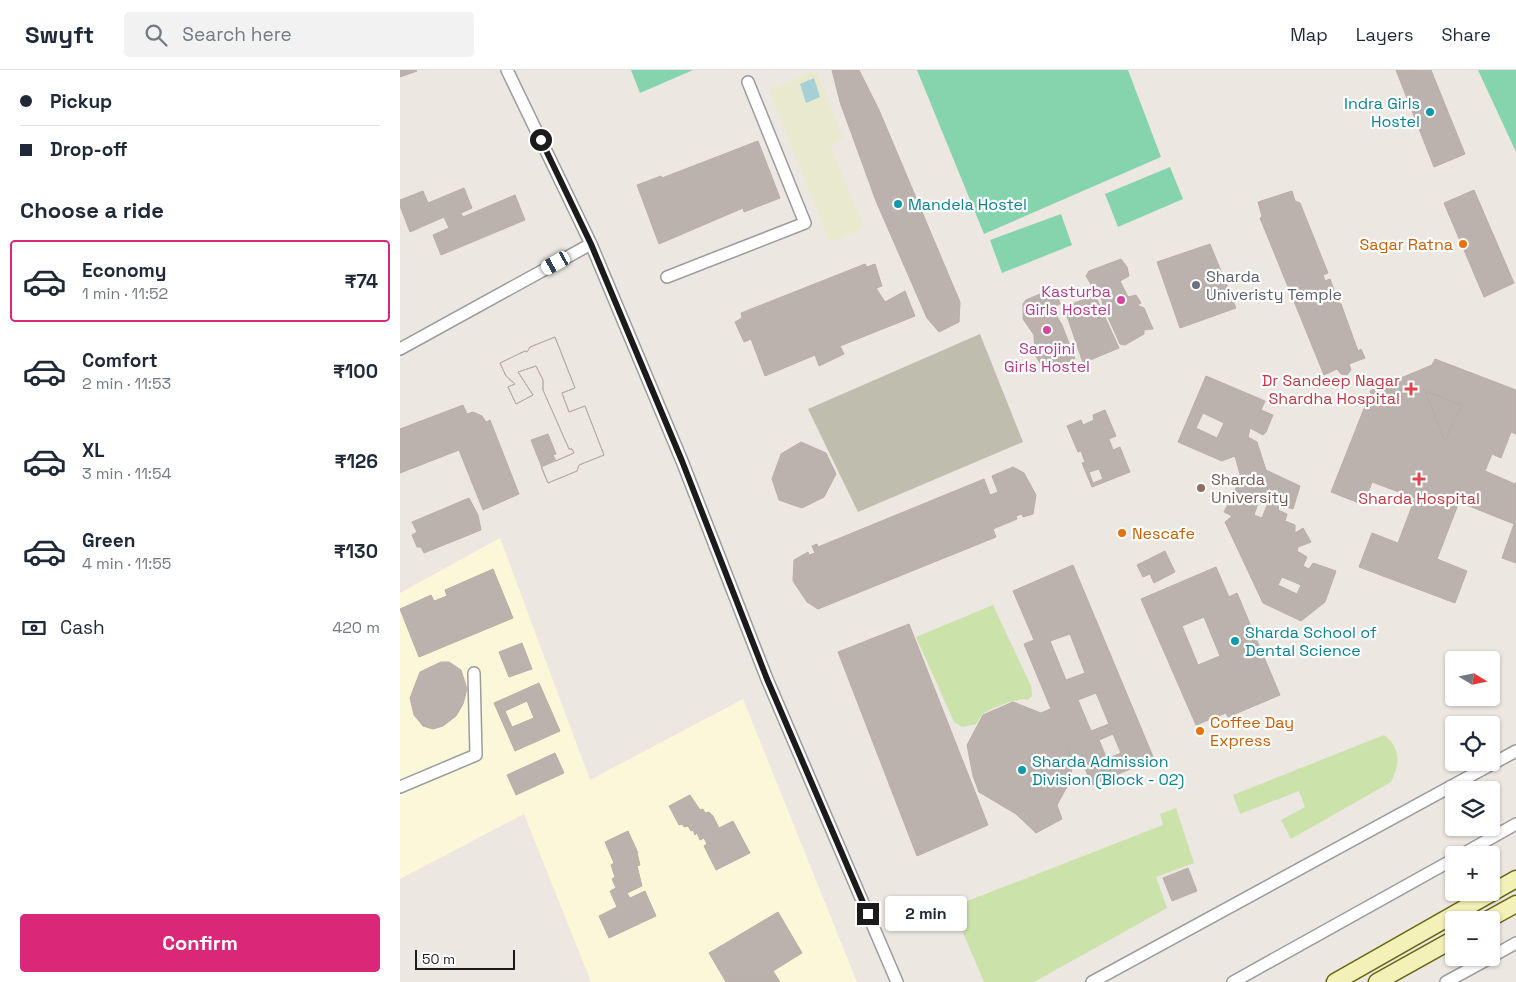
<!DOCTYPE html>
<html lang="en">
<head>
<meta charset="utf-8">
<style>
  :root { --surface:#fff; --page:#f2f2f3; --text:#1f2937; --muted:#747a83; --line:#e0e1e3; --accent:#db2777 }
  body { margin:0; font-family:"Space Grotesk",sans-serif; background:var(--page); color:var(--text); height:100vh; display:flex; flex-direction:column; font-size:19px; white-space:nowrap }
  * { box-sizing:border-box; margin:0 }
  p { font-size:16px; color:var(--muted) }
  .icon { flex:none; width:28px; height:28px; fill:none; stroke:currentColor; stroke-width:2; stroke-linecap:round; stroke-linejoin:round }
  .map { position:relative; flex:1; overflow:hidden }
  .details { display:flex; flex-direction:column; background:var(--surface); width:400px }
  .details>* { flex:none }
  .top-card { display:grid; align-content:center; height:110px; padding:0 20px; background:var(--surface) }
  .needle { width:32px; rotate:100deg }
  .tools { position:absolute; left:1045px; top:581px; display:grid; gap:10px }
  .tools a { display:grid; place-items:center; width:55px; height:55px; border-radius:5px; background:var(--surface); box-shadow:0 1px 4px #0004; font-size:25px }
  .scale { position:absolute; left:15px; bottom:12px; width:100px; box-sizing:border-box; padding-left:5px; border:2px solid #1b1b1b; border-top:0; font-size:14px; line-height:18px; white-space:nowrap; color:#1b1b1b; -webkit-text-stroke:4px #fff; paint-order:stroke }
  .end { position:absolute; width:22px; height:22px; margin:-11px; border:6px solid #1b1b1b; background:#fff; box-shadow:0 0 0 2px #fff }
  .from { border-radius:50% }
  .bubble { position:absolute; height:35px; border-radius:5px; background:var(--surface); box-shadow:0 1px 4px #0004; font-size:16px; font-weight:800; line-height:35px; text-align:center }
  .car { position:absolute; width:15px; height:30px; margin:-15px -8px; border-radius:6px; box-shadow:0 0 4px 1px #0007; background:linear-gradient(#fff 24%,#345 0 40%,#fff 0 76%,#345 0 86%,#fff 0) }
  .top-card b { display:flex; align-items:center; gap:18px; height:48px; font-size:19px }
  .top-card b+b { border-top:1px solid var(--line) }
  .top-card i { width:12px; height:12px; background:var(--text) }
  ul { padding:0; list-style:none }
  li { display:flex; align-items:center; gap:15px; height:82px; margin:0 10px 8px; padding:0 10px; border:2px solid transparent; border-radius:5px }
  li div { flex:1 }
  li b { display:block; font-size:19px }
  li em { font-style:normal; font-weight:800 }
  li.active { border-color:var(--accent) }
  li>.icon { width:45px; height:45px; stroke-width:1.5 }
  h2 { padding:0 20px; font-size:22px; line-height:60px }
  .pay { display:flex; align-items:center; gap:12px; height:55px; padding:0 20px; font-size:19px }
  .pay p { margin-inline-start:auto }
  .button { display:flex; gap:10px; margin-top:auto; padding:10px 20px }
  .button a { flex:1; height:58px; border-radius:5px; background:var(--accent); color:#fff; font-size:20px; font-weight:800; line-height:58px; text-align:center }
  header { display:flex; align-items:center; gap:30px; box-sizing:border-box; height:70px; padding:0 25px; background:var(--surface); border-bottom:1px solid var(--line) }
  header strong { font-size:24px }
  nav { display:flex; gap:28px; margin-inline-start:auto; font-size:18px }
  .search { width:350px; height:45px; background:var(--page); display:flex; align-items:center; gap:12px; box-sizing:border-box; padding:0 18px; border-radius:5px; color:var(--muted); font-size:19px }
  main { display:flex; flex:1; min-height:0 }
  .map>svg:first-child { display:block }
  .education { fill:#fbf8da }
  .construction { fill:#bfbdae }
  .farmland { fill:#e9e9cd }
  .grass { fill:#cbe2aa }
  .pitch { fill:#85d4ae }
  .water { fill:#a5d0d6 }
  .building { fill:#bbb2ae; stroke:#bcada5; fill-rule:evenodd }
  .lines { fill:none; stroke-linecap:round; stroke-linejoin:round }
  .street-casing { stroke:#9c9c9c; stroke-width:14 }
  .secondary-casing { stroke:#65660e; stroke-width:19 }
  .street { stroke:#fff; stroke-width:11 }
  .secondary { stroke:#f3f0b8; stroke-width:16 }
  .route { stroke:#1b1b1b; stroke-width:6 }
  .culture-dot { fill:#0f9aa8; stroke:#fff; stroke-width:2 }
  .food-dot { fill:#e8710a; stroke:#fff; stroke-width:2 }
  .worship-dot { fill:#6b7280; stroke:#fff; stroke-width:2 }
  .hotel-dot { fill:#d1479c; stroke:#fff; stroke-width:2 }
  .health-dot { fill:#e0444e; stroke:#fff; stroke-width:2 }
  .education-dot { fill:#8d6e63; stroke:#fff; stroke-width:2 }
  .labels { text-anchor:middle; stroke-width:4.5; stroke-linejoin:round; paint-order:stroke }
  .culture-label { font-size:16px; fill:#0d838f; stroke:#fff; text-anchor:start }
  .food-label { font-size:16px; fill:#c56008; stroke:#fff; text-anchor:start }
  .worship-label { font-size:16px; fill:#5b616d; stroke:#fff; text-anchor:start }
  .hotel-label { font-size:16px; fill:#b23c85; stroke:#fff; text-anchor:end }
  .health-label { font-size:16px; fill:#be3a42; stroke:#fff; text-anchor:end }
  .education-label { font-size:16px; fill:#785e54; stroke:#fff; text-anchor:start }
</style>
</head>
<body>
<header>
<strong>Swyft</strong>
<div class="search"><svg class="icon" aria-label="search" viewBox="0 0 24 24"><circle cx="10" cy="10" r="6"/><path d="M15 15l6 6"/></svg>Search here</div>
<nav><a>Map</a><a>Layers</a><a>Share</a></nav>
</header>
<main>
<section class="details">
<div class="top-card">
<b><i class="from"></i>Pickup</b>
<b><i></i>Drop-off</b>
</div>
<h2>Choose a ride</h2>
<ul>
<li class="active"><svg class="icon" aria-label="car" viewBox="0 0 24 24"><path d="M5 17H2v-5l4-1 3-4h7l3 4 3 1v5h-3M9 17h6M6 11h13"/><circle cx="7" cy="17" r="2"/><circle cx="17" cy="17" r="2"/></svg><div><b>Economy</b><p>1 min · 11:52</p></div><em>₹74</em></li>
<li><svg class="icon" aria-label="car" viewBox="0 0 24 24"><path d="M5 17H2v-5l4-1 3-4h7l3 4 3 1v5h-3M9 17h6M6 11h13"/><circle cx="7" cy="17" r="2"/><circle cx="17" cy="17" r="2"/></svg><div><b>Comfort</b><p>2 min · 11:53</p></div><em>₹100</em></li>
<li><svg class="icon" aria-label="car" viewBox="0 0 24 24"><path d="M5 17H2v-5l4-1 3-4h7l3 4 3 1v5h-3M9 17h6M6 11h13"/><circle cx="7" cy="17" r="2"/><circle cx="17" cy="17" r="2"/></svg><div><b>XL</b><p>3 min · 11:54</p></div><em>₹126</em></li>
<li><svg class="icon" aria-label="car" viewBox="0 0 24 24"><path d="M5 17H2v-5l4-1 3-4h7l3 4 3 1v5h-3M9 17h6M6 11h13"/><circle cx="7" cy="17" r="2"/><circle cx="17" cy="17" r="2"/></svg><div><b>Green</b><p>4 min · 11:55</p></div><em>₹130</em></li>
</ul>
<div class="pay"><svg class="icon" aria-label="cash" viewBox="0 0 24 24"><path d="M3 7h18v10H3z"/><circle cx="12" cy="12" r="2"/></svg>Cash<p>420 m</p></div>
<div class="button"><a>Confirm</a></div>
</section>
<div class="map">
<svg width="1116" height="912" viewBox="0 0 1116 912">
  <rect width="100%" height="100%" fill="#ece7e1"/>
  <!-- education -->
  <path class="education" d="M100 468 190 710 343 629 457 912H191L124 744 0 809V523Z"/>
  <!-- construction -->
  <path class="construction" d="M580 264 623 372 458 442 408 339Z"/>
  <!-- farmland -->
  <path class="farmland" d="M416 0 443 69 430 76 464 158 430 172 369 20Z"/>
  <!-- grass -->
  <path class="grass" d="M593 535 631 616 632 626 628 630C622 626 590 638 583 644 580 647 579 650 576 654L562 657 554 652 516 567Z
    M984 665C1001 677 1000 695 991 712L891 769 881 750 905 737 899 721 840 744 833 725Z
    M776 738 794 793 756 807 767 838 634 912H584L552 837 763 755 760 744Z"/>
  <!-- pitch -->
  <path class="pitch" d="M231 0H293L240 23Z
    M517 0H728L761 87 584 164Z
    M1078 0H1116V82Z
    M770 97 783 129 718 157 705 124Z
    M661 144 672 175 602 203 590 170Z"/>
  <!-- water -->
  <path class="water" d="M414 8 420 27 406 33 400 14Z"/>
  <!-- building -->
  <path class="building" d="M0 0H16L17 1 0 7Z
    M432 0H459L479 40 560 232 559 252 539 262 527 248 476 131 440 32Z
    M996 0H1031L1065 84 1034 97Z
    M358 71 380 128 344 142 343 138 259 174 237 115 261 106 262 108Z
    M64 118 72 138 61 143 63 147 115 125 125 150 41 185 33 165 49 158 44 147 10 162 0 136V130L23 121 28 133Z
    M1074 120 1114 213 1084 227 1044 133Z
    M892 121 895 131 900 133 928 203 923 205 925 211 930 209 939 233 941 234 958 281 961 279 965 288 949 294 951 300 947 305 941 304 937 299 924 305 860 148 862 146 858 132Z
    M810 174 836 238 780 258 757 192Z
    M721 189 727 197 729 206 720 211 728 227 736 225 741 233 737 235 744 238 753 259 744 260V264L725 275 720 274 703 236 700 220 695 221 686 206 689 201Z
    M465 194 467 197 475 194 482 216 476 218 485 232 505 221 515 246 440 276 444 284 419 296 415 285 365 306 351 269 344 272 335 252 342 248 341 243Z
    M656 217 660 234 652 238 662 255 675 289 658 300 652 298 648 300 642 296 635 285 634 265 623 249V234L626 230Z
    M695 225 719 278 683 293 664 237Z
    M155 267 175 318 162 323 169 342 185 336 204 385 179 395 177 401 148 413 131 370 148 364 156 384 153 385 156 391 174 383 172 379H169L143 320V310L136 296 118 302 133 325 116 334 108 317 115 314 106 306 100 293 125 281 127 282 130 277Z
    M155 267 175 318 162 323 169 342 185 336 204 385 179 395 177 401 148 413 141 397 174 383 172 379H169L143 320V310L136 296 118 302 133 325 116 334 108 317 115 314 106 306 100 293 125 281 127 282 130 277Z
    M1035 289 1116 320V364L1111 362 1101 388 1092 384 1085 401 1115 414 1116 412V493L1102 488 1114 454 1059 432 1037 489 1067 501 1055 533 959 497 972 463 998 473 1015 428 972 412 964 435 931 422 969 326 972 327 970 321 1032 295ZM1025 321 1062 335 1045 371Z
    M806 306 865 331 861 340 873 345 866 362 863 365 850 358 848 367 857 372 866 400 900 416 893 439 879 435 878 440 887 444 885 451 895 455V463L903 458 911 472 898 477 897 481 907 487 903 496 909 499 913 493 936 501 925 532 901 551 863 533 825 452 832 446 824 442 841 408 835 386 822 391 778 372ZM803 343 824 353 817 368 796 358ZM859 430 868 433 862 448 854 445ZM882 507 901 515 897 524 878 515Z
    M1025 321 1062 335 1045 371Z
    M63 335 67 344 73 342 82 346 86 352 90 350 119 424 83 440 59 380 0 403V359Z
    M705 340 716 366 709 369 713 380 720 377 730 402 692 417 682 393 685 392 681 381 678 382 667 356 681 350 683 355 694 350 693 345ZM699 399 703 409 693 413 689 402Z
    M401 372 426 383 436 404 424 427 402 438 379 430 372 409 381 384Z
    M613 397 624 403 636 425 633 444 623 447 622 444 616 446 617 449 593 459 596 467 418 539 407 532 393 511 394 490 408 482 409 485 415 483 412 476 417 474 418 477 584 409 590 425 598 422 592 406Z
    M69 428 78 445 81 460 24 483 21 477H17L12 465 17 462 12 452Z
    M765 481 775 502 754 513 750 504 743 507 737 495Z
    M673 495 754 689 692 715 679 684 671 687 624 574 634 570 613 521ZM670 564 685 603 666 610 650 571ZM696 623 709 654 691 661 678 630ZM713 664 721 683 707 689 699 670Z
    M816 497 829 527 837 523 880 625 828 647 826 643 796 655 741 529ZM804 547 820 586 798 595 782 556Z
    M93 499 113 548 19 587 0 539 31 525 34 531 47 526 45 520Z
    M509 554 588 755 517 786 438 582Z
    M122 573 132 599 109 607 99 582Z
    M41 592H49L61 600 67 619 63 634 56 646 43 656 33 659 23 656 14 645 10 628 20 602Z
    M139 613 160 661 115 681 94 633ZM127 631 134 648 112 657 105 641Z
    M613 632 641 643 650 639 673 693 669 713 657 735 662 749 636 763 616 744 579 722 573 706 567 675 583 645Z
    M155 683 164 703 116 725 107 705Z
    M290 725 300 740 303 739 305 743 309 742 313 746 319 758 333 751 350 783 316 800 304 776 307 774 304 768 300 770 297 763 295 765 293 760 291 761 288 756 284 757 282 754 279 755 269 736Z
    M228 761 238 783H237L240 795 237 796 242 816 227 823 230 828 245 821 256 846 209 868 199 846 217 837 210 821 216 818 212 809 215 807 211 795 214 793 205 772Z
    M788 798 797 821 772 831 763 808Z
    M378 842 402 883 373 901 380 912H326L309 883Z"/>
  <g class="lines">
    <!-- street casing -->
    <g class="street-casing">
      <path id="street" d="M107 0 191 174 282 391 367 609 497 912
        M267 207 405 153 348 12
        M0 279 191 174
        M0 717 76 685 74 603
        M1061 785 1116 754
        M1091 887 1116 873
        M692 912 1116 681
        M833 912 1054 789
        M1046 912 1090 888"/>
    </g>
    <!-- secondary casing -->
    <g class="secondary-casing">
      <path id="secondary" d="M1087 850 1116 834
        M935 912 1116 809
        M977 912 1054 869"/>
    </g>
    <!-- street -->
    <use href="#street" class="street"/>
    <!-- secondary -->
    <use href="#secondary" class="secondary"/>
  </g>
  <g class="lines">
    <!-- route -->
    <path class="route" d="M141 70 191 174 282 391 367 609 468 844"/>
  </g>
  <!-- markers -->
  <g class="culture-dot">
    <circle cx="1030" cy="42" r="5"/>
    <circle cx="498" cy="134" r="5"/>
    <circle cx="835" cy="571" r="5"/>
    <circle cx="622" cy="700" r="5"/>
  </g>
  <g class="food-dot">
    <circle cx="1063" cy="174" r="5"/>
    <circle cx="722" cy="463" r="5"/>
    <circle cx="800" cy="661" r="5"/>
  </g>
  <circle class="worship-dot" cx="796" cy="215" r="5"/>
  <g class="hotel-dot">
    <circle cx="721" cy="230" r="5"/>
    <circle cx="647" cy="260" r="5"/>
  </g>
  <g class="health-dot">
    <path d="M1008.5 311.5h5v5h5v5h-5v5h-5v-5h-5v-5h5z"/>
    <path d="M1016.5 401.5h5v5h5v5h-5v5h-5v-5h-5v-5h5z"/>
  </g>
  <circle class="education-dot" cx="801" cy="418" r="5"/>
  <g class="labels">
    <!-- culture labels -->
    <g class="culture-label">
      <text x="1020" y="39" text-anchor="end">Indra Girls<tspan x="1020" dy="18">Hostel</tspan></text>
      <text x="508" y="140">Mandela Hostel</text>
      <text x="845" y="568">Sharda School of<tspan x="845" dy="18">Dental Science</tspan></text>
      <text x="632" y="697">Sharda Admission<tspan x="632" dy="18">Division (Block - 02)</tspan></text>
    </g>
    <!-- food labels -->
    <g class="food-label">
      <text x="1053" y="180" text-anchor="end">Sagar Ratna</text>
      <text x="732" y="469">Nescafe</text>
      <text x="810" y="658">Coffee Day<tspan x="810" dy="18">Express</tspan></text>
    </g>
    <!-- worship labels -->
    <g class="worship-label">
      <text x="806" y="212">Sharda<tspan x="806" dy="18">Univeristy Temple</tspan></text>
    </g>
    <!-- hotel labels -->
    <g class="hotel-label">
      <text x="711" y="227">Kasturba<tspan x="711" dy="18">Girls Hostel</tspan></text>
      <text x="647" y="284" text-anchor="middle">Sarojini<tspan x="647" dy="18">Girls Hostel</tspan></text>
    </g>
    <!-- health labels -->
    <g class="health-label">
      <text x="1000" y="316">Dr Sandeep Nagar<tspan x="1000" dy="18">Shardha Hospital</tspan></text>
      <text x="1019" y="434" text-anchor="middle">Sharda Hospital</text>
    </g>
    <!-- education labels -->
    <g class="education-label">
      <text x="811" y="415">Sharda<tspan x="811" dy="18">University</tspan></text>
    </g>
  </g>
</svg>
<div class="tools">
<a><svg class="needle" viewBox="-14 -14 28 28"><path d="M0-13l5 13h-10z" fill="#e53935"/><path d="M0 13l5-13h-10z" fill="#747a83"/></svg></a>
<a><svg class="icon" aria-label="locate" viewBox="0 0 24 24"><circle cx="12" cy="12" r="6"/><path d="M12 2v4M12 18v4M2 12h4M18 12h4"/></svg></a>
<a><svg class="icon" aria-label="layers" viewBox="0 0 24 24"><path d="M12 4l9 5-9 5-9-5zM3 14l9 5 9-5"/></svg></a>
<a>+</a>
<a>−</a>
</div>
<div class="scale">50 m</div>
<i class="end from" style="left:141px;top:70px"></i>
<i class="end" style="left:468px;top:844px"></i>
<div class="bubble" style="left:485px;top:826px;width:82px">2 min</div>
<i class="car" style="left:156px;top:193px;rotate:241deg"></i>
</div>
</main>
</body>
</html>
